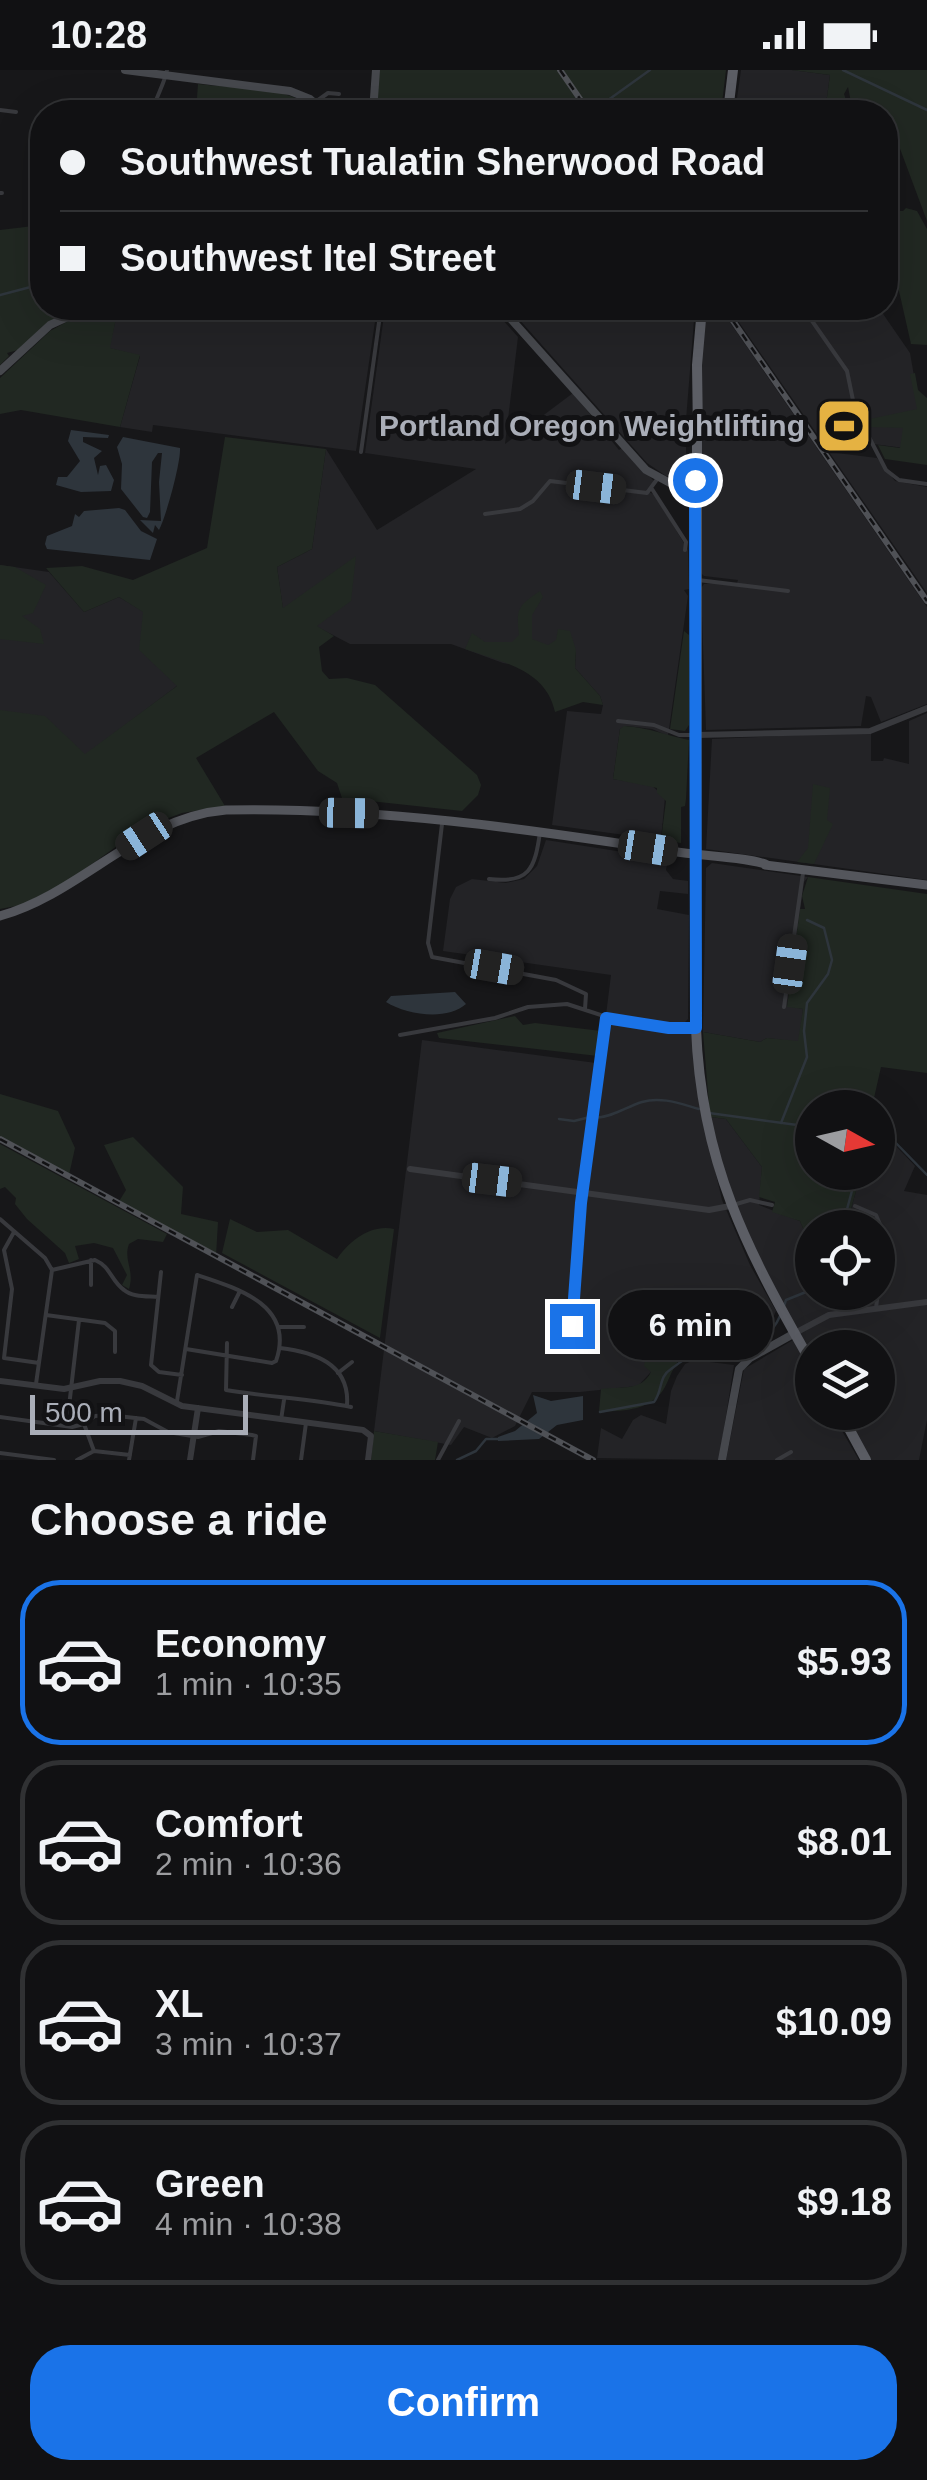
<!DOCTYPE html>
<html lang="en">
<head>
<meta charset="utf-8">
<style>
  :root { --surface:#111113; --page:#1a1a1c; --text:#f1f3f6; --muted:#9c9da0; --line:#303133; --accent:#1a73e8 }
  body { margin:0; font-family:Helvetica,sans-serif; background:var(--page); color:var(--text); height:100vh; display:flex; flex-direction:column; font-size:38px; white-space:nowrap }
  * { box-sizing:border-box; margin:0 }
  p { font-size:32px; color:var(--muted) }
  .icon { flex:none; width:55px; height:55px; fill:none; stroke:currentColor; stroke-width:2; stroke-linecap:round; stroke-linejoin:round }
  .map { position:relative; height:1390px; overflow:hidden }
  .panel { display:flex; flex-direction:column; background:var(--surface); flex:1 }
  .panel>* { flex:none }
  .top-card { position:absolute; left:30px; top:30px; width:868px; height:220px; border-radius:40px; box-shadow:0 10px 40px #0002,0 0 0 2px var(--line); display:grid; align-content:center; height:220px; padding:0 30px; background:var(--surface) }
  .needle { width:65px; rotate:98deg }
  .buttons { position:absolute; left:795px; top:1020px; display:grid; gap:20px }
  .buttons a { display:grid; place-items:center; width:100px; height:100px; border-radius:50%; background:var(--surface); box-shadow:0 10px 40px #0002,0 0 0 2px var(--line); font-size:50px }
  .scale { position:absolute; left:30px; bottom:25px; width:218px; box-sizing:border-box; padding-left:10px; border:5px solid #aaaeb8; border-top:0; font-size:28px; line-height:35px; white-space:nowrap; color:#aaaeb8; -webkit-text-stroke:8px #121214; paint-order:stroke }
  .end { position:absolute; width:45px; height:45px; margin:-22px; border:12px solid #1a73e8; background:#fff; box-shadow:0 0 0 5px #fff }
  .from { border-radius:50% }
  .bubble { position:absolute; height:70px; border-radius:35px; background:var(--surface); box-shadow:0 10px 40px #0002,0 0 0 2px var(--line); font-size:32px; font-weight:700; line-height:70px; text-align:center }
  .car { position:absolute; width:30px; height:60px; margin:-30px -15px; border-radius:12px; box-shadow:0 0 8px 2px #0007; background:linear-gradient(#222 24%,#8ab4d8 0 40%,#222 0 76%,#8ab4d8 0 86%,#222 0) }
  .top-card b { display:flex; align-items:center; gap:35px; height:95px; font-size:38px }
  .top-card b+b { border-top:2px solid var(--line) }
  .top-card i { width:25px; height:25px; background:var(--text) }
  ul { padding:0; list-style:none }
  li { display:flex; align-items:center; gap:30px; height:165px; margin:0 20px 15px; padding:0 10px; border:5px solid var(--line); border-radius:40px }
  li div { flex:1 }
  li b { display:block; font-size:38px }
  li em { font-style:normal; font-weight:700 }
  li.active { border-color:var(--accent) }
  li>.icon { width:90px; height:90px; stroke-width:1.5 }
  h2 { padding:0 30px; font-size:45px; line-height:120px }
  .primary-button { display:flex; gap:20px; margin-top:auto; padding:20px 30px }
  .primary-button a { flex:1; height:115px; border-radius:40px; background:var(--accent); color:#fff; font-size:40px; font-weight:700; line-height:115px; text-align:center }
  .status { display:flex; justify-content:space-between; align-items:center; height:70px; padding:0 50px; background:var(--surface); direction:ltr }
  .status svg { height:28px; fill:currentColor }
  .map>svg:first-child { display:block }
  .built { fill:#232326 }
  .green { fill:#212822 }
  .water { fill:#2e353c }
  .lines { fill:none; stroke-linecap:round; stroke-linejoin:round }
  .stream { stroke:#2e353c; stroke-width:2.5 }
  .minor { stroke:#38393d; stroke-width:4 }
  .tertiary { stroke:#38393d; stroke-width:6 }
  .secondary { stroke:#46484d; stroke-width:8 }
  .primary { stroke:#54565c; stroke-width:9 }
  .trunk { stroke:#5c5e65; stroke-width:10 }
  .rail-casing { stroke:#4f5156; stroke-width:6 }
  .rail { stroke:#121214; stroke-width:2.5; stroke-dasharray:8; stroke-linecap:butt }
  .route { stroke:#1a73e8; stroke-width:12 }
  .labels { text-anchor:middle; stroke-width:10; stroke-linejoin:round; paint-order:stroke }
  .poi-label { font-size:30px; font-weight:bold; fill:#aaaeb8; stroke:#121214; text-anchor:end }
</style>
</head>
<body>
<div class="status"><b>10:28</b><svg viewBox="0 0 49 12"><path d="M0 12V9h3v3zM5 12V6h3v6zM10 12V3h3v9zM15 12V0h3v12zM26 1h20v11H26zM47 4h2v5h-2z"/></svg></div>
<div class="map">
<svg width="927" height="1390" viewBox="0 0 927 1390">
  <rect width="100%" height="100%" fill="#171719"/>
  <!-- built -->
  <path class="built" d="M741 0H792L830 5 825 42H735Z
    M159 238H377L356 381 153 355 152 362 120 357 140 286 109 278 116 248 156 251Z
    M385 238H492L518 267 505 374 573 323 619 380 622 378 654 411 649 422 655 425 688 480 689 519 684 520 688 526 668 666 652 659 627 656 620 659 613 709 651 715 665 727 661 770 552 755 567 641 601 644 603 635 600 626 575 598 576 580 564 603 503 593 451 574H350L283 539 277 497 312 479 326 379 377 460 476 399 365 383Z
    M509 238H695L686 350V409L666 406 647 393Z
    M707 238H720L927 537V634L881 652 871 627 866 626 861 656 706 660 701 518 704 514 713 513 736 516 738 510 704 506 701 503V289Z
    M729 238H879L910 283 927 381 819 367Z
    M829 382 877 388 895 411 927 417V523Z
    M0 495 49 502 84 542 119 527 144 542 177 616 64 701 0 690Z
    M927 643V810L706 779 712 669 871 662V691H883L884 688 909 694V651Z
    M546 770 668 789 666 800 673 809 688 811V824L660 821 657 839 689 845 688 949 683 954 606 945 611 905 443 881 450 829 456 817 472 809 506 813 524 809 537 796Z
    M712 793 808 807 804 812 787 936 803 939 799 972 767 968 760 972 703 962 706 798Z
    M603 949 607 953 692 962 699 1032 722 1130 750 1195 776 1241 770 1254 762 1264 738 1274H728L730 1266H705L651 1302 638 1316 580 1322H532L515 1356 492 1368 464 1357 451 1375 374 1361 422 970 596 993Z
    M710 1047 726 1049 762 1097 759 1135 800 1151 812 1179V1222H878V1158L846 1157 861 1103 878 1102V1069L896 1076 915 1096 904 1121 927 1125V1350L919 1390H871L844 1343 878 1342V1278H812V1287L767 1209 725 1110Z
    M793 1270 812 1304V1342L826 1343 834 1356 838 1354 859 1390H726L744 1299Z
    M694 1290 734 1295 719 1390 597 1388 601 1358 622 1369 633 1350 641 1345 666 1354 671 1321 677 1306 685 1294Z"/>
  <!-- green -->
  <path class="green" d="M379 0H558L566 10 562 0H726L721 42H376Z
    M792 0H927V151L899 76 885 65V42H853L848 17 844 24 850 42H825L830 5Z
    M198 14C238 19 288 15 320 42H196Z
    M906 138 917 141 927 159V275L911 274 885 159V141H903Z
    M42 155V238H79L52 250 18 280 7 283 9 286 0 295V160Z
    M92 238H159L156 251 116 248 110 278 140 285 120 357 21 340 0 344V308L50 261Z
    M915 303 918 320 927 328V395L885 389 878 375 900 378 903 358 869 357 865 350 917 339 910 304Z
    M225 367 326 379 312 479 277 497 283 538 356 486 351 531 317 556 334 566 319 577 322 601 329 609 347 608 375 615 477 705 481 715 478 725 462 741 342 728 337 713 318 701 274 642 196 688 225 736 182 743 142 758 67 812 21 835 0 839V640L45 646 85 684 177 616 139 580 143 542 119 527 84 542 46 498 82 496 133 510 207 478Z
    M0 495 15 497 46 515 33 543 22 546 40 559 44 574 0 569Z
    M540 521 543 527 532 545V569L548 575 556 570 558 559 570 561 576 580 575 598 600 626 603 635 583 632 555 642C546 599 501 592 465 579L472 563 485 572H512L519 565C516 538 518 536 540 521Z
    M684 561 689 565V655L685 661 670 659Z
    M624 656C647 657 672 667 689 670L686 729 685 736 681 737V773L661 770 666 731 657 723V718L613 709 620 659Z
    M813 714 830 718 827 750 833 754 814 794 797 792 808 778Z
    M808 807 927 824V1003L881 997 872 1037 812 1038V1102L861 1103 846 1157 812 1158V1179L800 1151 772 1142 775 1132 759 1127 762 1097 726 1049 710 1047 703 962 760 972 767 968 798 971 803 939 787 937 800 839H805L802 826Z
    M515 946 523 955 535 953 601 961 598 986 439 968 437 963Z
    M0 1024 58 1041 75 1078 69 1105 0 1067Z
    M133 1067 183 1117 181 1144 218 1152 216 1186 118 1133 126 1120 104 1075Z
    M0 1074 167 1164 163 1172 138 1169 129 1174C123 1190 135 1200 129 1219L122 1215 127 1205 113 1178 94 1173 75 1176 79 1189 69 1193 65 1183 27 1149 15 1134 16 1128 5 1117 0 1119Z
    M230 1149 257 1162 288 1160 337 1189C349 1171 371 1154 394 1159L380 1268 222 1183Z
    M731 1265 728 1273 738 1274 737 1278 702 1286 687 1283C674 1292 672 1303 665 1317 653 1340 622 1342 599 1341L601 1319C620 1316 641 1322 651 1302L644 1296 650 1270Z
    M374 1361 438 1372 435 1390H371Z"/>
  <!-- water -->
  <path class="water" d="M71 360 109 365 108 368 83 367V372L102 381 94 388 98 405 100 396 106 395 114 410 111 421 81 422 56 415 58 407H67L80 391 68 371Z
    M123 367 180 378C181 392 166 447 159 460L155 455 153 463 140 450 161 451 159 412 162 383H158L152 392 150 442 147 448 143 447 121 419 122 394 117 377Z
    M119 438 125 440 141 461 157 469 150 490 47 479 45 474 47 466 72 456 75 444 79 447 84 441Z
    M455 922 466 934C447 951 407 945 386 932L391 926Z
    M533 1325 551 1331 583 1326V1350L557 1355 539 1369 498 1371V1367L515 1361 537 1343Z"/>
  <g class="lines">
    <!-- stream -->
    <path class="stream" d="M843 0 927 40
      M554 42 570 38 584 42 591 35 597 38 650 0
      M0 225 42 214
      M709 1043 812 1057
      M595 1048C613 1047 626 1037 642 1032 661 1026 681 1034 699 1039
      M559 1049 574 1051 590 1047
      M781 1053 807 987 804 961 807 933 828 904 832 890 824 858 807 850
      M878 1064 893 1070 927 1105
      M842 1158 857 1102
      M784 1236 786 1230 806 1222 812 1195
      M600 1342 654 1332C663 1321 658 1307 671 1299 676 1295 685 1289 691 1286 701 1283 713 1285 723 1284 747 1281 771 1268 780 1246
      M457 1390 476 1381 486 1369H498"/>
    <!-- minor -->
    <path class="minor" d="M314 33 328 23 339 24
      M0 40 16 42
      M153 42C155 27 164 16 167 0
      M0 123H2
      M803 238 847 301 855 340 886 400 899 410 927 414
      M361 382 381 238
      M652 419 686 472 685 480
      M485 444 520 439 533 431 550 411 647 423 658 408
      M698 510 788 521
      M618 651 654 655 679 665H696
      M442 754 428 873 432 887 556 910 586 924 585 939
      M489 809C529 814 535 799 540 762
      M784 937 803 803
      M400 965 495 948 528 937 567 934 616 950 694 958
      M733 1135 750 1130 772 1135
      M855 1136 876 1145 885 1166 876 1238
      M0 1149 45 1188 52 1200
      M14 1162 4 1180 12 1219 4 1288 39 1293
      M52 1200 95 1190C111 1197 111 1211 124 1220 132 1227 147 1226 158 1227
      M161 1202 151 1295 159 1302 182 1305
      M91 1215V1190
      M232 1237 239 1223
      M46 1245 105 1253 115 1261V1282
      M572 1256 580 1138 606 948
      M279 1257H304
      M227 1273 226 1320C268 1327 312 1329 351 1337
      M280 1278C313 1282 350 1293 347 1335
      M338 1303 352 1292
      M36 1314 52 1200
      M177 1331 197 1205C240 1219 295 1236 276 1291L272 1293 186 1279
      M0 1347 72 1357 84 1354 95 1346 109 1345 144 1349 168 1362 198 1367 219 1361 252 1365 256 1366 253 1390
      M281 1350 284 1330
      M67 1354 79 1250
      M84 1354 94 1381
      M0 1383 54 1390
      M77 1390 94 1381 130 1385
      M129 1390 136 1348
      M301 1390 306 1353
      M438 1390 459 1351
      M777 1390 791 1382"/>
    <!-- tertiary -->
    <path class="tertiary" d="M697 665 870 661 927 638
      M410 1099 709 1140 730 1136
      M795 1263 829 1245 927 1232
      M0 1311 64 1319 100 1311H120L142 1316 182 1336 363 1360 371 1366 368 1390
      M190 1390 198 1338"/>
    <!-- secondary -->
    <path class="secondary" d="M125 0 290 21 310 29 325 42
      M373 42 376 0
      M501 238 646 400 670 413 696 415
      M0 301 50 255 87 238
      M722 1390 739 1299 750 1288 795 1263"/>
    <!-- primary -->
    <path class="primary" d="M765 795 927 815
      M0 846C82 823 139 747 226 740 378 737 527 759 677 782 696 785 755 788 767 795"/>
    <!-- trunk -->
    <path class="trunk" d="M728 42 733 0
      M697 359 696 958C701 1093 747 1180 812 1294
      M698 364 697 295 702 238
      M840 1342 866 1390"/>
    <!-- rail casing -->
    <g class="rail-casing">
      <path id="rail" d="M560 0 589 42
        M724 238 927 531
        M0 1069 593 1390"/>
    </g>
    <!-- rail -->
    <use href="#rail" class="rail"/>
  </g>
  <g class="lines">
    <!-- route -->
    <path class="route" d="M572 1256 581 1133 606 948 669 958H696L695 410"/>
  </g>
  <!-- icons -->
  <defs>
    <g id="stadium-square" transform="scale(2.875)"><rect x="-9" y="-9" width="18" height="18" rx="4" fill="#e5b242" stroke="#121214"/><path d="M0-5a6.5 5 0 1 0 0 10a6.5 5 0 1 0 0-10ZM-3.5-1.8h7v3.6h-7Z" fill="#111"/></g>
  </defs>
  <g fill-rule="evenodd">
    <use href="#stadium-square" x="844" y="356"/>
  </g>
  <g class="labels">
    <!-- poi labels -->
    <g class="poi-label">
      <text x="805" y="366">Portland Oregon Weightlifting</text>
    </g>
  </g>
</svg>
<div class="buttons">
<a><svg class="needle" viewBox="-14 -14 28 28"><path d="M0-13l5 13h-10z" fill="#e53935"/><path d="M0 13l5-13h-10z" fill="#9c9da0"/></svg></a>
<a><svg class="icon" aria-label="locate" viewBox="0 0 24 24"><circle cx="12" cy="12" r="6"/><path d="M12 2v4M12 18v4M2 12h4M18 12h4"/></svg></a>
<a><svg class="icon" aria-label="layers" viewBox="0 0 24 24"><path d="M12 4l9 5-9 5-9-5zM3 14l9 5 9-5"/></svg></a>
</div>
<div class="scale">500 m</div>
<i class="end from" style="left:695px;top:410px"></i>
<i class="end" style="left:572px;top:1256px"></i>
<div class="bubble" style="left:608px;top:1220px;width:165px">6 min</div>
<i class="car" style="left:596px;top:417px;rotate:97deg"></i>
<i class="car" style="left:349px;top:743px;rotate:91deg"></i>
<i class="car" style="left:144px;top:766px;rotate:237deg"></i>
<i class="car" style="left:648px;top:778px;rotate:99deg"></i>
<i class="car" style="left:790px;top:894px;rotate:8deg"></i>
<i class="car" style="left:494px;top:897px;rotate:100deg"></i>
<i class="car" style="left:492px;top:1110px;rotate:97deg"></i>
<div class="top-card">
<b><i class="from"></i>Southwest Tualatin Sherwood Road</b>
<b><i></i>Southwest Itel Street</b>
</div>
</div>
<section class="panel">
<h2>Choose a ride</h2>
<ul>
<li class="active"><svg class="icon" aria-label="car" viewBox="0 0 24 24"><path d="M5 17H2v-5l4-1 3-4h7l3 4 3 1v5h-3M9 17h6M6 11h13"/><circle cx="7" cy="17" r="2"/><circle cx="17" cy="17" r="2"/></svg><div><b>Economy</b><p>1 min · 10:35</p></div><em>$5.93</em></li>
<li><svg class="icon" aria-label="car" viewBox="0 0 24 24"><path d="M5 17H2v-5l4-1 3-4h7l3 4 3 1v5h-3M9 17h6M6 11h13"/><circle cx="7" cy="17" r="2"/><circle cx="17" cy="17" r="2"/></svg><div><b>Comfort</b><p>2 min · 10:36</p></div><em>$8.01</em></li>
<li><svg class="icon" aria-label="car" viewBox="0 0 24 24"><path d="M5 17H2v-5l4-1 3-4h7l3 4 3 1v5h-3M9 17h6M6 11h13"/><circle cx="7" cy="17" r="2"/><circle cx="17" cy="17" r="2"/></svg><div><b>XL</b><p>3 min · 10:37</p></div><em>$10.09</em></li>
<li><svg class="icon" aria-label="car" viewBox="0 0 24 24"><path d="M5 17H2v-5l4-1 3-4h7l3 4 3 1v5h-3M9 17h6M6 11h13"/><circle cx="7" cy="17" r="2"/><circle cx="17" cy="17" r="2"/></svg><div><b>Green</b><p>4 min · 10:38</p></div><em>$9.18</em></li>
</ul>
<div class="primary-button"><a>Confirm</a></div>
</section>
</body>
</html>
